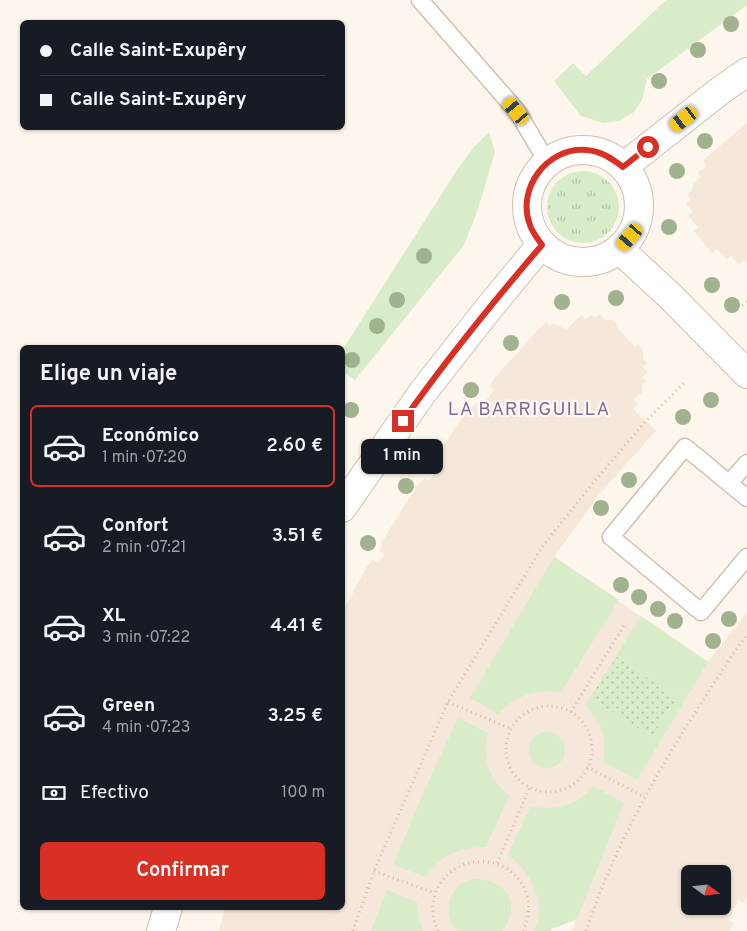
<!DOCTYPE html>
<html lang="es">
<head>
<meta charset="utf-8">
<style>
  :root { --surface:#171b24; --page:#242831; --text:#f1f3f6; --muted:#9ea1a6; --line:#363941; --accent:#d93025 }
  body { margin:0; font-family:Overpass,sans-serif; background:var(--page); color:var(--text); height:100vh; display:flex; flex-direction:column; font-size:19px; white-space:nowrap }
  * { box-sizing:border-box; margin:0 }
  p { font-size:16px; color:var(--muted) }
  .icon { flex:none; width:28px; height:28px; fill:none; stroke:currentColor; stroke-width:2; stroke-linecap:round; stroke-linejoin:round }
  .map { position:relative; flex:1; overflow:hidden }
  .side { position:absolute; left:20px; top:345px; width:325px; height:565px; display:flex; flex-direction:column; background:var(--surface); border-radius:8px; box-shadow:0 1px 4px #0004 }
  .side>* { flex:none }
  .top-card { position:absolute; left:20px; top:20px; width:325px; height:110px; border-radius:8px; box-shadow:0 1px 4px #0004; display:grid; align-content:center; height:110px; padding:0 20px; background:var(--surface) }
  .needle { width:32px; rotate:105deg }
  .buttons { position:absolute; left:681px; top:865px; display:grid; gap:10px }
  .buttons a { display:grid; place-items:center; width:50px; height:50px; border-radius:8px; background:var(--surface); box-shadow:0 1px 4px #0004; font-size:25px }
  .end { position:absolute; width:22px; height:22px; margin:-11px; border:6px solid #d93025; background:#fff; box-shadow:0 0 0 2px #fff }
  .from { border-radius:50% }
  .bubble { position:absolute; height:35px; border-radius:8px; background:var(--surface); box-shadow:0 1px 4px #0004; font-size:16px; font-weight:600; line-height:35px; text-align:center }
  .car { position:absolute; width:15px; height:30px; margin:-15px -8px; border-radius:6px; box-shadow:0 0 4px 1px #0007; background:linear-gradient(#f5c518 24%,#345 0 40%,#f5c518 0 76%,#345 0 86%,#f5c518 0) }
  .top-card b { display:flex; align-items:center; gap:18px; height:48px; font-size:19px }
  .top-card b+b { border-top:1px solid var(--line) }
  .top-card i { width:12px; height:12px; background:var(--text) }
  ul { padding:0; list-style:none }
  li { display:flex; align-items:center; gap:15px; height:82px; margin:0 10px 8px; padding:0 10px; border:2px solid transparent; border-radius:8px }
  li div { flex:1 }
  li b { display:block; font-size:19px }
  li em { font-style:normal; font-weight:600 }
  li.on { border-color:var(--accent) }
  li>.icon { width:45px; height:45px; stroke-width:1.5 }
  h2 { padding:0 20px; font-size:22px; line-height:60px }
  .pay { display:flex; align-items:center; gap:12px; height:55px; padding:0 20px; font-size:19px }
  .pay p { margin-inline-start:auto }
  .primary-button { display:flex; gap:10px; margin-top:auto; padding:10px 20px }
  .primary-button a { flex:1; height:58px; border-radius:8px; background:var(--accent); color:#fff; font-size:20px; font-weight:600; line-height:58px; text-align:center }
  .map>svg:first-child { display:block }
  .residential { fill:#f5e8da; fill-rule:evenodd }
  .grass { fill:url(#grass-tufts) }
  .park { fill:url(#park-dots) }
  .garden { fill:#d8ecc9 }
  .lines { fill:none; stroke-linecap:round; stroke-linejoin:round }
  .service-casing { stroke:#d1beb0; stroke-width:19 }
  .minor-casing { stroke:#d1beb0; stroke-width:30 }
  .path { stroke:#d9b8a5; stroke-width:3; stroke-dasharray:1 4; stroke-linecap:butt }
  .service { stroke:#fff; stroke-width:16 }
  .minor { stroke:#fff; stroke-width:28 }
  .tree { fill:#a0b28e }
  .route { stroke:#d93025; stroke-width:6 }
  .labels { text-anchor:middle; stroke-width:4.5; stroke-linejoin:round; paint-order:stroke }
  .neighbourhood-label { font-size:19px; letter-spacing:1px; fill:#846695; stroke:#fffaf3 }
</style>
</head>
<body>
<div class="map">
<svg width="747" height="931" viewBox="0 0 747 931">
  <defs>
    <pattern id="grass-tufts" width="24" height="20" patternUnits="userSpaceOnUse" patternTransform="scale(1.25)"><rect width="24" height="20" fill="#d8ecc9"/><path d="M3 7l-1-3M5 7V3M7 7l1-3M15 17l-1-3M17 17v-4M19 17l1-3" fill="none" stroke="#b4c2a5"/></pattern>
    <pattern id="park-dots" width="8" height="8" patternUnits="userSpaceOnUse" patternTransform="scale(1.25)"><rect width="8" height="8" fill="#d8ecc9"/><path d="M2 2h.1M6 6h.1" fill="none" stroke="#b4c2a5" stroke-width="1.8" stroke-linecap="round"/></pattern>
  </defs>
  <rect width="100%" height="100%" fill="#fdf6ec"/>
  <!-- residential -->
  <path class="residential" d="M747 123V263L744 260 739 264 731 256 727 260 717 249 712 253 694 231 698 227 688 216 693 212 686 204 691 199 687 195 692 190 693 184 700 177 698 173 706 166 703 160Z
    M591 314 595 318 600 314 605 320H613L618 325 616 327 635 347 638 344 643 350V359L647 363 643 367 648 372 642 377 646 381 642 386V392L634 400 638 404 633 409 656 431 601 492 554 557 708 662 747 612V895L744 903 738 900 729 920 734 923 730 931H572L576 920 551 929 550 931H219L225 908H342L343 611 368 565 373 560 378 563 381 559 384 554 379 551 382 546 381 543 419 483 425 478 429 481 435 472 431 469 433 462 461 419 477 402 482 406 494 390 490 386 494 379 536 332 546 322 550 326 554 323 558 326 559 325 566 330 581 315 586 319ZM690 874H722V906H690Z"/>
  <!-- grass -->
  <path class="grass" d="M547 207a36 36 0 1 1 72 0a36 36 0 1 1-72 0Z"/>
  <!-- park -->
  <path class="park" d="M616 656 677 698 652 737 590 698Z"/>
  <!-- garden -->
  <path class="garden" d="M666 0H747V5L647 79 642 100 634 112 619 121 603 123 581 116 554 81 573 63 586 76Z
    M489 132 495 152 477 212 464 245 355 380 343 372V349L457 170 473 148Z
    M554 557 619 600 561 692C536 689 516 695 498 714L470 698Z
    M641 616 708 662 637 780 604 762C607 735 602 726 585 705L590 698 652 737 677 698 616 656Z
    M458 718 488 733C483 761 488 777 509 796L486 847C460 847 441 855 426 877L393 865 424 791Z
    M529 750a18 18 0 1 1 36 0a18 18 0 1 1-36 0Z
    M593 786 624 803 577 919 551 929 550 931H534C547 903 532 872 508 855L530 807C557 809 575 808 593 786Z
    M474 879C506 879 522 903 503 931H457C444 918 446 894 462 883 466 881 470 880 474 879Z
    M387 890 417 902 419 920 423 931H371Z"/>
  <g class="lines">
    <!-- service casing -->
    <g class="service-casing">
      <path id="service" d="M420 0 517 111 547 162
        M729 483 747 463
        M747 498 685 447 611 537 701 612 747 557"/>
    </g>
    <!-- minor casing -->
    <g class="minor-casing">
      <path id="minor" d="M527 206a56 56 0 1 1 112 0a56 56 0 1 1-112 0Z
        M623 167 721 90 747 72
        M619 249 670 296 747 374
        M342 508 423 392 489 308 541 245
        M161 931 168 908"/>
    </g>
    <!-- path -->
    <path class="path" d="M742 305 747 301
      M448 702 511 729
      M506 749a43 43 0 1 1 86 0a43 43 0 1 1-86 0Z
      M571 712 624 625
      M587 767 644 797
      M497 863 530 787
      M374 871 435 893
      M353 931 374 871 448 702 542 547 592 484 646 421 686 381
      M438 931C431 917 431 900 438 887 460 847 521 856 528 901 530 912 527 921 523 931
      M586 931C612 853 652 780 696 711 713 685 729 659 747 635"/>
    <!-- service -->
    <use href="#service" class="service"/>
    <!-- minor -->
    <use href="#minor" class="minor"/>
  </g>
  <!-- trees -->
  <g class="tree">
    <circle cx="731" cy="24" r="8"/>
    <circle cx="698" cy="50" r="8"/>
    <circle cx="659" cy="81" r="8"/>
    <circle cx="705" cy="141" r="8"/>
    <circle cx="677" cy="171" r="8"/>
    <circle cx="669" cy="227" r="8"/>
    <circle cx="424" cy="256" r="8"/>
    <circle cx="712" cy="285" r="8"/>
    <circle cx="616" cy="298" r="8"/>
    <circle cx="397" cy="300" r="8"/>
    <circle cx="562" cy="302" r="8"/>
    <circle cx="732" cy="305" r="8"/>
    <circle cx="377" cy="326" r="8"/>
    <circle cx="511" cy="343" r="8"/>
    <circle cx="352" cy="360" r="8"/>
    <circle cx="471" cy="390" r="8"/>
    <circle cx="711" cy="400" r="8"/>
    <circle cx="351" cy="410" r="8"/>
    <circle cx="683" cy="417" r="8"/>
    <circle cx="429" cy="449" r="8"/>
    <circle cx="629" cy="480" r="8"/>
    <circle cx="406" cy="486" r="8"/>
    <circle cx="601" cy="508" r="8"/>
    <circle cx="368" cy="543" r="8"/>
    <circle cx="621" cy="585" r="8"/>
    <circle cx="639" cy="597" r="8"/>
    <circle cx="658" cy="609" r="8"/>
    <circle cx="729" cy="619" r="8"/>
    <circle cx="675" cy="621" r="8"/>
    <circle cx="713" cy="641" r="8"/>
  </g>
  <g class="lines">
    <!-- route -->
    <path class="route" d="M403 421C446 360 493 302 542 245 538 239 532 232 530 225 516 189 547 147 586 150 601 151 611 158 623 167L648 147"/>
  </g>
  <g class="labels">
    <!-- neighbourhood labels -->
    <g class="neighbourhood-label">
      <text x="529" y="415">LA BARRIGUILLA</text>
    </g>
  </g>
</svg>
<div class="buttons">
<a><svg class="needle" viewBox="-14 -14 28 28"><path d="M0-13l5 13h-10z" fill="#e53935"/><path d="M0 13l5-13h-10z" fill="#9ea1a6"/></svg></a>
</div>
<i class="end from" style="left:648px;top:147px"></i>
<i class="end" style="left:403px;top:421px"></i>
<div class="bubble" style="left:361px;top:439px;width:82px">1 min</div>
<i class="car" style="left:516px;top:111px;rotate:320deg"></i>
<i class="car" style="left:684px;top:119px;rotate:232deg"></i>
<i class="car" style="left:630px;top:237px;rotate:221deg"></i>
<div class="top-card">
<b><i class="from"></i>Calle Saint-Exupêry</b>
<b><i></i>Calle Saint-Exupêry</b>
</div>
<section class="side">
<h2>Elige un viaje</h2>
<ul>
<li class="on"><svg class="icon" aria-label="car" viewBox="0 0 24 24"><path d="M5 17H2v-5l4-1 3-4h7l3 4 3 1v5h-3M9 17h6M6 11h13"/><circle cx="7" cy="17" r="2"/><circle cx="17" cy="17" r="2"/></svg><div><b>Económico</b><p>1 min · 07:20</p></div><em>2.60 €</em></li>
<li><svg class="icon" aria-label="car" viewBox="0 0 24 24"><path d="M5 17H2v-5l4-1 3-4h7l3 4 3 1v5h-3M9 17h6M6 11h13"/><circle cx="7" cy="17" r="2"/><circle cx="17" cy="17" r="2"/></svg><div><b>Confort</b><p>2 min · 07:21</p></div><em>3.51 €</em></li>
<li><svg class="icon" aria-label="car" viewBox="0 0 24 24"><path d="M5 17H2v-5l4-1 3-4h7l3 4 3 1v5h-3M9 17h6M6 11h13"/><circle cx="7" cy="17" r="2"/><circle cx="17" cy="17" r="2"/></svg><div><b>XL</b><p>3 min · 07:22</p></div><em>4.41 €</em></li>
<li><svg class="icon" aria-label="car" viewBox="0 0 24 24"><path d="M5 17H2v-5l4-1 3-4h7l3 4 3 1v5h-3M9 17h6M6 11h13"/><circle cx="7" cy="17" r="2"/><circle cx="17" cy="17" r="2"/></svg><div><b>Green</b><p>4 min · 07:23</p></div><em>3.25 €</em></li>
</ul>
<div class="pay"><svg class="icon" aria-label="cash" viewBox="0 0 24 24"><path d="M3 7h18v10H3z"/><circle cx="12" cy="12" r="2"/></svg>Efectivo<p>100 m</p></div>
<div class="primary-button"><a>Confirmar</a></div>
</section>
</div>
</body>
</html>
